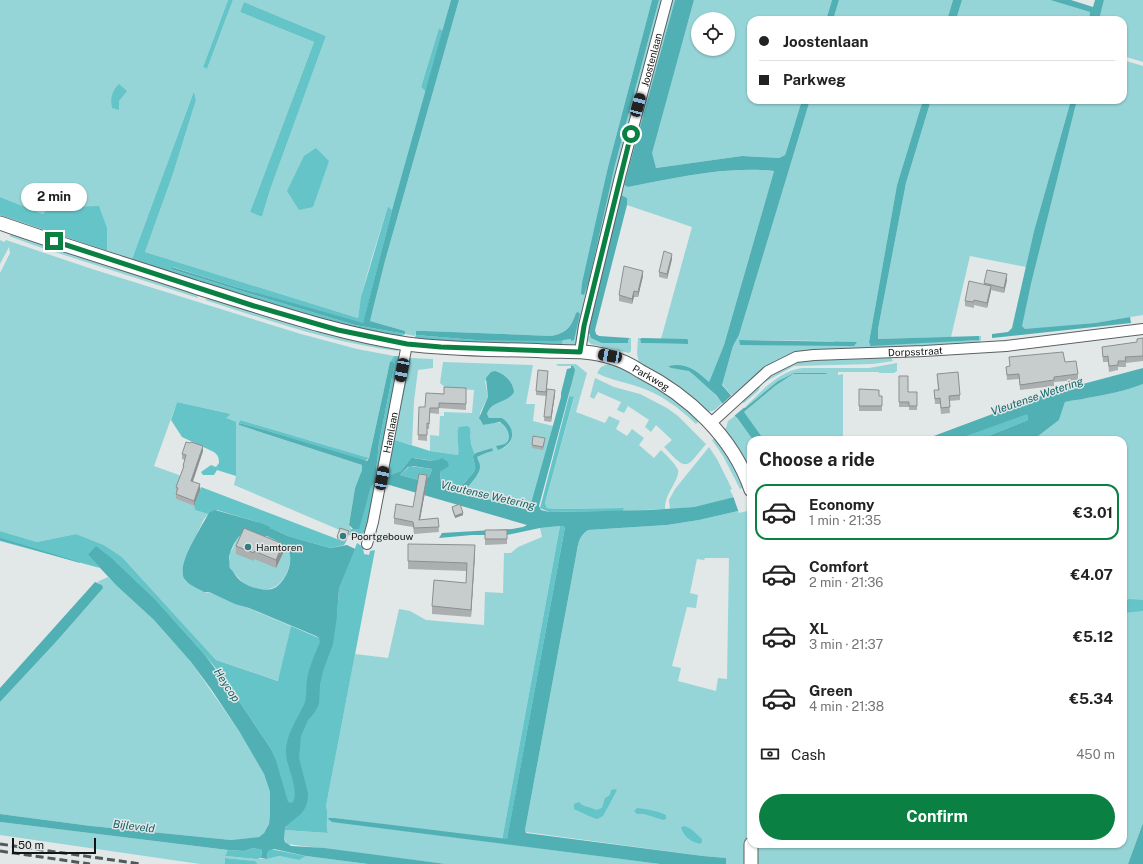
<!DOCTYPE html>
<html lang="en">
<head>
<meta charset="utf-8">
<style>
  :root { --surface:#fff; --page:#f2f2f2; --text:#222; --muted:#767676; --line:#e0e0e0; --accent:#0b8043 }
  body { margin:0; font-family:"Public Sans",sans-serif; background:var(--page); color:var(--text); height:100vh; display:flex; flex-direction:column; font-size:15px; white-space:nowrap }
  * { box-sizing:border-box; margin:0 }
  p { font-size:13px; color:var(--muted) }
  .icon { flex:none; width:22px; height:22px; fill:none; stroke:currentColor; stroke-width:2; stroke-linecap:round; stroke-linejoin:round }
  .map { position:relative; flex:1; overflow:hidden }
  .side { position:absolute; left:747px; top:436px; width:380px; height:412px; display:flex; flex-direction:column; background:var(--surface); border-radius:12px; box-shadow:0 1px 3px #0004 }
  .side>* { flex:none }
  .guide { position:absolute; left:747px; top:16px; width:380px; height:88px; border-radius:12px; box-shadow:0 1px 3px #0004; display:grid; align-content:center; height:88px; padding:0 12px; background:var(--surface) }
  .fabs { position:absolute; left:691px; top:12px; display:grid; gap:8px }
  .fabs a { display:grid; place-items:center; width:44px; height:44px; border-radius:50%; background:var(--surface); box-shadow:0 1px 3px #0004; font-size:20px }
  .scale { position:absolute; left:12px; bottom:10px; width:84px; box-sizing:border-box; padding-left:4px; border:2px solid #131414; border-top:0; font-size:11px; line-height:14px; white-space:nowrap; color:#131414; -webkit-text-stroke:3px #e2e7e7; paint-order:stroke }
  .end { position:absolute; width:18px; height:18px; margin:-9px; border:5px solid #0b8043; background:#fff; box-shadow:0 0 0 2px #fff }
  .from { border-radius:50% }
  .bubble { position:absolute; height:28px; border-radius:14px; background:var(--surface); box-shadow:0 1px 3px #0004; font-size:13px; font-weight:700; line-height:28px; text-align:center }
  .car { position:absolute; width:12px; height:24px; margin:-12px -6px; border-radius:5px; box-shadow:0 0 3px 1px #0007; background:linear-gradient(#222 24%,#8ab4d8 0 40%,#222 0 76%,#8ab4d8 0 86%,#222 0) }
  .guide b { display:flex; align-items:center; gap:14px; height:38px; font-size:15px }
  .guide b+b { border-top:1px solid var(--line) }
  .guide i { width:10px; height:10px; background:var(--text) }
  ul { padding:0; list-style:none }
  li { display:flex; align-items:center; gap:12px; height:56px; margin:0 8px 6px; padding:0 4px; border:2px solid transparent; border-radius:12px }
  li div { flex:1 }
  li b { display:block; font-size:15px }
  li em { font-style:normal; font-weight:700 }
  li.current { border-color:var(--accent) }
  li>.icon { width:36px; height:36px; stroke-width:1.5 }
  h2 { padding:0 12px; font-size:18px; line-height:48px }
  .pay { display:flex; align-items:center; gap:10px; height:44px; padding:0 12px; font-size:15px }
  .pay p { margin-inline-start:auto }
  .cta { display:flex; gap:8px; margin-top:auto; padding:8px 12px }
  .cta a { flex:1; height:46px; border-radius:24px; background:var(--accent); color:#fff; font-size:16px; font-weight:700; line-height:46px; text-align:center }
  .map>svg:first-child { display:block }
  .green { fill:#96d5d7; fill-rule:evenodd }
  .forest { fill:#64c4c8 }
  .water { fill:#50b0b4; fill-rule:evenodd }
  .pier { fill:#e2e7e7 }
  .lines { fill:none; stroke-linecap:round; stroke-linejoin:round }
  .minor-casing { stroke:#5c6061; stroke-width:12 }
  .tertiary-casing { stroke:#5c6061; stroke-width:15 }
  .minor { stroke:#fff; stroke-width:10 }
  .tertiary { stroke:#fff; stroke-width:13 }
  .rail { stroke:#545757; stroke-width:3; stroke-dasharray:8 4; stroke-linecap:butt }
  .wall { fill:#abafaf }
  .shaded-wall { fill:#8b8f8f }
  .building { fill:#c7cccc; stroke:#8b8f8f }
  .route { stroke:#0b8043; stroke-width:5 }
  .poi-dot { fill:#337d7f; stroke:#e2e7e7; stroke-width:1.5 }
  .labels { text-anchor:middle; stroke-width:3; stroke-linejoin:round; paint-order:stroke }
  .street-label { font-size:10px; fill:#131414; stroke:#e2e7e7 }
  .poi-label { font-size:10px; fill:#131414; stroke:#e2e7e7; text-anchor:start }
  .water-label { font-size:11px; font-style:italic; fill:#116366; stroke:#e2e7e7 }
</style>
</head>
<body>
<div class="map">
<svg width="1143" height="864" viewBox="0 0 1143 864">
  <rect width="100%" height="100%" fill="#e2e7e7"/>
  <!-- green -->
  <path class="green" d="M0 0H228L203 67 207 69 233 0H451L443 31 439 28 421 87 426 92 392 210 388 206C377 243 363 280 358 318L145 252 173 174 196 100 194 91 132 259 107 251V228L43 214 0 197ZM244 2 326 36 270 190 262 217 250 212 314 42 240 12Z
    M459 0H652L608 167 584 294 589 281 615 165 659 0H665L577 344 575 345 562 346 563 340 571 339 574 340 576 313C571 327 567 333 551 336L425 331H417L415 336 405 334V331L370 321 385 261Z
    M669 0H675L624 185 628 187C676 178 725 166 774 171L724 345 710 381 709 382C696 370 686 362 668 366 673 370 682 368 689 371 698 375 716 395 722 403 717 408 713 414 706 410L639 364 637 353 638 338H642L640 339 641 343 688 344 687 339H661L692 227 627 205V198L621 196 596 290 589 336 629 342V338H631V351L629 353 591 344 586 339V326Z
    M694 0H832L826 20H751V100H802L785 155 779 158 742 156 656 168 651 153ZM698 19H728V49H698Z
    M839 0H953L947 20H833Z
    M962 0H1050L1090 12 1089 20H956Z
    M1104 0H1143V62L1123 56V20H1099Z
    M1123 60 1143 66V315L1095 323 1025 330 1022 326V320L1077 100H1123Z
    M810 100H923L897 185 869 342V345L978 340 979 336H981V340L979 343 953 345 798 351C772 359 751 378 732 396L722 384 733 346 739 335ZM739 340 833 341 834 342V345H740Z
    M931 100H1071L1034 231 1026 267 970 256 951 337 878 339V329L906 183Z
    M12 234H15L196 294 198 298 36 246 9 236Z
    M0 240 4 242 6 240 92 269 301 334 357 349 394 356 388 371 369 458 240 420 239 423V425L362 465V470L355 488 349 525 351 529 349 534 234 485 236 476 225 418 231 414 177 402 154 466 179 475 183 481 176 499 194 506 195 510 208 514 204 519 191 546 182 572 185 581 207 593 208 592C236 603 263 614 291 626L279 681 216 660 122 557 104 545 76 534 37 542 0 531V273L10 253 9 247 0 264Z
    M210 297 397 348 398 351C332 343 268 320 205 300Z
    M411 358 433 359V368L418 370 414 401 412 445 395 440 401 399H403Z
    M891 358 893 361 873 364 794 366 765 382 761 385 758 391 744 403 742 402 767 379 781 370 798 362 823 359Z
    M443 362 533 365 526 404H535L533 421 553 426 531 507 525 509 509 505 464 493 471 481 477 475V457L486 453 493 451 491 448 475 455 471 444V435L457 433 459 450 458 455 430 451V435L439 436 440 416H444V412L472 413 474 390 446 388 440 383ZM506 377 508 380 504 399C498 402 489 407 487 414L489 418H502L512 432 510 442 504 448 509 437V432L502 423H492L483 425 480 421V413L488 397 485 381Z
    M610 363C638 371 678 400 699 421L696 424C679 408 661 394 639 387 625 382 610 380 597 373L601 367Z
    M897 363V371L894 373H879V372H838V375L843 374V440H764L743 413 775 386 793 374H826L794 373 778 381 745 408H744C761 392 777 372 802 368H869Z
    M556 364H576L587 373 576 412 605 423 609 416 620 421 616 429 627 436 632 429 644 438 639 445 654 458 661 450C667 456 675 463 678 470 680 480 664 494 665 509L623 511 624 508 556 509 547 508 545 503 574 398 569 396 571 386 573 366H558Z
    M595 378 614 387 640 394 667 408 678 416 706 444C685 469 688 472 664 447L672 440 656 425 651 432 645 427 649 420 628 406 624 413 617 410 621 402 598 392 594 399 590 397Z
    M1143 384V823L1128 864H726V858L703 856 526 832 525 830 576 556C578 546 578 536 588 530L667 525 699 520 751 508V844H1123V440H1033L1059 420 1065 402C1073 400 1079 400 1087 398 1106 395 1125 391 1143 384ZM705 558H729L727 679 718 678 716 691 678 681 681 668 672 666 687 607 696 608 698 595 690 593 697 559 704 560Z
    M735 416 753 440H751V475L724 429 726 428 728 421Z
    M715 438 730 461 744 487 740 489 723 456 712 440Z
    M709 447 717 459 732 489 730 490 734 498 694 507 670 509 669 500 675 489Z
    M560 526 502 840 335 818 330 821 660 864H446L287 844 284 838V830L328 833C325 823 329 816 326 806L355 654 388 658 399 609 410 611 426 620 484 625 485 592 503 593 504 553H511L518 547 542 537 540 528Z
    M243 533C261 535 299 539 289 566 287 573 285 578 279 584 270 593 252 589 242 582 240 580 238 577 236 575 234 573 231 570 230 568 229 565 229 556 230 553 231 551 232 550 233 548 236 542 237 536 243 533Z
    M108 577 154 620 191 662 239 731 264 774 270 792V815L269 824 264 833 259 837 231 840 91 826 0 814V702L55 643 102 585 97 582Z
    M0 822 228 850 225 856 257 859H267L279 856 299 860 306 856 368 864H258L255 861 225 858V864H200L0 835Z"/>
  <!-- forest -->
  <path class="forest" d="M228 0H233L207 69 203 67Z
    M244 2 326 36 270 190 262 217 250 212 314 42 240 12Z
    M439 28 443 31 426 92 421 87Z
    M119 84 127 91 119 101V110L112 108C110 98 112 91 119 84Z
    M194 91 196 100 173 174 145 252 358 318 361 297 388 206 392 210 363 324 236 287 173 267 171 269 258 296 355 325 405 334 400 337 338 324 234 293 132 259Z
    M316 148 329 161 313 207 299 210 287 191 304 156Z
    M72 186V207L99 206 107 228V251L0 215V197L43 214Z
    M416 335 475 340H563L562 346 480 345 414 340Z
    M394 356H400L366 531 359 536 349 535 351 529H353L366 503 371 487 375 482 379 443 394 367V363L391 361Z
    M409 357 411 358V360L403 399H401L395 440 430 451 458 455C460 445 455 436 459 427L467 426 470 428 471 444 475 455 473 456C473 461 476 465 475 469 474 473 459 489 456 491L448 488 441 483 440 472 449 465C438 460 437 462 427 460 421 459 417 458 411 458L401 471 388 478 386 483 388 484 385 489 375 539 374 538Z
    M569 396 574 397 545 503 547 508 556 509 624 508 623 511 549 512 540 508Z
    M177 402 231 414 226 418 236 422V476L217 470 214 475H203L201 472 211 465 216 467 219 463C219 458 218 455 214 452L182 437 171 420Z
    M1027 413 1028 420 978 440H956Z
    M240 420 369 458 365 461 265 430 239 423Z
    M410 466 432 469 430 475 427 478 418 480 400 475Z
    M201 487 337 539 346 542 344 545 330 548 288 536 273 529H270L258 522 237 516 217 510 209 512 208 514 195 510 194 506Z
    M560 526 565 527 507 840H502Z
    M0 531 37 542 76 534 104 545 122 557 216 660 278 681 291 626 319 638 337 616 339 589 357 543 363 547 364 554 369 555 370 551 375 550 326 806C329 816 325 823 328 833L284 830 288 824 275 757 271 749 223 677 205 655 154 598 115 561 88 555 100 568 0 541Z
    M1129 599 1143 600V611L1123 613V603Z
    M615 789 617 790 603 816 597 819 591 817 574 809V804L579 802C584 808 589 806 596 810L602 808 605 798 610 795 611 790Z
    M637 808C648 809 657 811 666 815V819L663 820 644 814H637L634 811Z
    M685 826 691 829 702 839V842L700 844C692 842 683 837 681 827Z
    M253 848 262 850 261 858 257 859 225 856 228 850 244 851Z
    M270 849 306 856 299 860 279 856 267 859 268 851Z
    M225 858 255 861 258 864H225Z"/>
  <!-- water -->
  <path class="water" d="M451 0H459L385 261 370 321 405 331V334L355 325 258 296 171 269 172 267 236 287 363 323 392 210Z
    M652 0H659L615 165 589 281 584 295 581 294 582 283 608 167Z
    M675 0H694L652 153 656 168 742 156 779 158 785 155 787 149 802 100H810L739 335 733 346 722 385 740 406 745 408 778 381 794 373H827L826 374H793L775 386 744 412 764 440H753L737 418 722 403 716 395 694 375 689 371 671 368 668 366C686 362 696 370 709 382L710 380 724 345 774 171C725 166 676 178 628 187L624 185Z
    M832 0H839L833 20H826Z
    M953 0H962L956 20H947Z
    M1050 0H1071L1093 7 1095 0H1104L1099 20H1089L1090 12Z
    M923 100H931L906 183 878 329V339L979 336V340L870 346 869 342 897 185Z
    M1071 100H1077L1031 284 1022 326 1025 329 1095 323 1130 317 1131 323 992 338V334L1008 332 1012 328 1034 231Z
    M621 195 627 198V205L595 330 596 334 599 336 629 338 628 343H602L591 338 588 330 596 290Z
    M578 312 580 314 574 340 571 341V339L556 341 475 340 416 335V331H425L551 336C567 333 571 327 576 313Z
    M642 338 687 339 688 340V344L641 343 640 339Z
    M739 340H740L857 342 854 346 740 345Z
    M392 361 394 363V367L379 443 375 482 371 487 359 529H353L349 525 355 488 362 470V465L239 425V423L265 430 367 461 369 458 388 371 390 362Z
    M571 366H573L575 370 571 386 539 506 541 510 549 512H558L650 510 694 507 751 493V508L699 520 667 525 588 530C578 536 578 546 576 556L525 830 526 833 703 856 726 858V864H660L332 822 328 819 329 818H335L507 839 565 527 560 526 540 528 507 535H472L439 538 442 533 512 529 523 527 527 525 386 484 389 476 401 471 411 458C420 458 434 464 442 458L448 462 449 466 440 472 441 483 448 488 456 491C459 489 475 472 475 469 476 465 473 461 473 456L476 453 492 448 493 451 486 453 477 457C478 461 480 463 480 467 480 475 468 485 464 493L509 505 525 509 530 507 561 397V393L567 369 571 368ZM413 466 432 469 430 475 427 478 418 480 400 475 408 467Z
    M1143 368V384C1125 391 1106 395 1087 398 1080 400 1073 400 1065 402L1059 420 1033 440H978L1028 420 1027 414 956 440H923L1049 393Z
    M495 371C505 374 513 382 514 392 508 403 492 400 487 414L489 418H502C517 429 515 444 498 450L496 446C499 445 504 445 506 443 513 436 506 426 500 422L483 425 479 418 488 397 486 378 491 372Z
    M215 510 258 522 270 527V529H273L288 536 330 548 347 545 355 549 339 589 337 616 333 644 323 671 320 684 319 704 315 712 308 720 301 736 299 758 308 793C308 815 296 815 285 828L284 838 285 842 291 846 324 848 446 864H368L306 856 274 849 268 851 267 859 261 858 262 850 253 848 244 851 228 850 0 822V814L91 826 231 840 259 837 264 833 269 824 270 815V792L264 774 239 731 211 689 191 662 154 620 116 585 88 555 96 546 115 561 154 598 205 655 239 701 271 749 275 757 288 802 292 803C301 793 286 766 286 753 286 733 298 719 305 702 307 695 306 687 307 680 309 667 315 654 320 642L319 638 316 636 249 608 235 604 209 592H204C199 589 189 585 185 580 174 566 203 526 209 512ZM243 533 265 537 267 536C272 539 283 542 287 548 296 559 285 585 272 589 263 591 249 587 242 582 239 580 236 576 234 573 233 571 231 570 230 568 229 566 230 561 229 559 229 552 237 536 243 533Z
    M0 538 79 562 80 563 0 540Z
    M95 582 102 585 103 588 55 643 0 702V688Z
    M1143 823V864H1128Z"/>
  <!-- pier -->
  <path class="pier" d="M733 394 742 404 746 406 733 417 721 405Z
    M751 491V510L739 513 733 496Z"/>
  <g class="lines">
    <!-- minor casing -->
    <g class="minor-casing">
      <g id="minor">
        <path id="s1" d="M580 352 584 326 620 177 667 0"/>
        <path id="s2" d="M711 423 768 371 796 357 814 355 924 351 1006 346 1143 329"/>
        <path id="s3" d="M367 544 373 522 407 344"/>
      </g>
    </g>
    <!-- tertiary casing -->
    <g class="tertiary-casing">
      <g id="tertiary">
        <path id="s4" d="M0 223C65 246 132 266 198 288 267 309 335 333 407 344 452 350 498 349 544 351 566 352 589 350 610 357 621 360 631 365 640 371 689 396 733 437 751 490"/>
        <path d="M751 864V844"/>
      </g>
    </g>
    <!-- minor -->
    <use href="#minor" class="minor"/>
    <!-- tertiary -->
    <use href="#tertiary" class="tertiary"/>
    <!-- rail -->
    <path class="rail" d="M0 844 141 864
      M0 851 90 864"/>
  </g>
  <!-- wall -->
  <path class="wall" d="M672 259 667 279 659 277V272Z
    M643 276 638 297H634L632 304 619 301V295Z
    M1007 280 1004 293 991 290 987 308 974 305V308L965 306V301L984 285V283Z
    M1143 338V361L1126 363V367H1118V370L1109 372 1108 362H1103L1102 347 1137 342V339Z
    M1009 357 1065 362 1078 374V380L1054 382V386L1020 390 1019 379 1007 380 1006 367 1010 366Z
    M937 374 960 395V400L949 401 950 413 941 414 940 404H935L934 390H938Z
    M548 376 547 389 555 394 551 422 544 421 546 396 536 395V391Z
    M899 376 908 392H917V410H909V407H899Z
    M859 389 879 396H882V411H859Z
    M444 394H466V410L439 408V414L430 413 429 429H427V441L418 440 419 407H425Z
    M545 441 543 450 532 448V445Z
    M203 451 193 482 200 490 194 506 176 499V487L183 469V466L185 460 182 459V454Z
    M427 481 420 520 438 518 439 532 414 534 413 527 394 524V518L413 507Z
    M452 507 463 515 455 518 452 510Z
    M485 530 507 539V544L485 545Z
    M349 534 346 542 337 539V537Z
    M408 544 475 553 471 617 432 614V606L466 583V571L408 569Z
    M236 546 283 553 276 568 254 559V561L236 554Z"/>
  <!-- shaded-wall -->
  <path class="shaded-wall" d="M672 254V259L667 279V274Z
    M643 271V276L638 297V292Z
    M1007 274V280L1004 293V288Z
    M991 286V291L987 308V303Z
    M634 291V297L632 304V299Z
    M555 390V394L551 422V417Z
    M203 446V451L191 486V481Z
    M427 475V481L419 525V520Z
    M200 484V490L194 506V501Z
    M463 513V515L455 518V516Z
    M283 544V553L276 568V560Z
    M475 545V553L471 617V610Z"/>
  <!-- building -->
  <path class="building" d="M664 251 672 254 667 274 659 272Z
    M624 266 643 271 638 292 634 291 632 299 619 295Z
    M987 270 1007 274 1004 288 984 283Z
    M969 281 991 286 987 303 974 300V302L965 301Z
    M1143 338V356L1125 357 1126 361H1118V365L1109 366 1108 356 1103 357 1102 347 1137 342V339Z
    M1063 352 1065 362 1076 361 1078 374 1054 377V380L1020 385 1019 374 1007 375 1006 367 1010 366 1009 357Z
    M538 370 548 371 546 392 536 391Z
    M958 372 960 395 949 396 950 407 941 408 940 398 935 399 934 390H939L937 374Z
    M899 376H908V392H917V406H909V402H899Z
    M444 387 466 388V404L439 403V408H430L429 424 427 423V435H418L419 407H425L426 393 444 394Z
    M547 389 555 390 551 417H544Z
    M859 389 879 390V396H882V406H859Z
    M533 436 545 438 543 447 532 445Z
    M186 442 190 443 191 442 203 446 191 481 200 484 194 501 176 494 178 488 176 487 184 466H183L186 455 182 454Z
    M419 474 427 475 419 520 438 518 439 527 414 528 413 522 394 518 396 504 413 507Z
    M460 504 463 513 455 516 452 507Z
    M244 528 283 544 276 560 254 551V553L236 546Z
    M340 528 349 531 346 539 337 537Z
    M485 530H507V539H485Z
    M408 544 475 545 471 610 432 606 434 580 466 583 467 563 408 561Z"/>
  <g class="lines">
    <!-- route -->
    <path class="route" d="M54 241 254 306 338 330 407 344 441 347 580 352 584 326 631 134"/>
  </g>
  <!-- markers -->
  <g class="poi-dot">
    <circle cx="343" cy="536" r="4"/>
    <circle cx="248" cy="547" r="4"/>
  </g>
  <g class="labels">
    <!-- street labels -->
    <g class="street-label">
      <text dy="4" stroke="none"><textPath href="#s1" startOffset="301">Joostenlaan</textPath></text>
      <text dy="4" stroke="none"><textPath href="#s2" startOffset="228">Dorpsstraat</textPath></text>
      <text dy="4" stroke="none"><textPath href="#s4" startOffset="675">Parkweg</textPath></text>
      <text dy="4" stroke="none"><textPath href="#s3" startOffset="114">Hamlaan</textPath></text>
    </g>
    <!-- poi labels -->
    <g class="poi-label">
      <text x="351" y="540">Poortgebouw</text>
      <text x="256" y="551">Hamtoren</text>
    </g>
    <!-- water labels -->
    <g class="water-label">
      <text transform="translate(1037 396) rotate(-19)" y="4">Vleutense Wetering</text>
      <text transform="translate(488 495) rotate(13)" y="4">Vleutense Wetering</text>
      <text transform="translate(227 685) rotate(57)" y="4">Heycop</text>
      <text transform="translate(134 826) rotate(7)" y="4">Bijleveld</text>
    </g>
  </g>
</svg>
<div class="fabs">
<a><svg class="icon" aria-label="locate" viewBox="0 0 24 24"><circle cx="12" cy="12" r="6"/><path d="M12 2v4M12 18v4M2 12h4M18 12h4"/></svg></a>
</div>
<div class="scale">50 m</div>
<i class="end from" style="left:631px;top:134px"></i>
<i class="end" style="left:54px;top:241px"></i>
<div class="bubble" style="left:21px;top:183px;width:66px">2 min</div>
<i class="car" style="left:638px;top:105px;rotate:15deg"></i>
<i class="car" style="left:610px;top:356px;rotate:280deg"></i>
<i class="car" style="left:402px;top:370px;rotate:191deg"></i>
<i class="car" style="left:382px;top:478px;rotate:11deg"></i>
<div class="guide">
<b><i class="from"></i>Joostenlaan</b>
<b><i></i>Parkweg</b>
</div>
<section class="side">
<h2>Choose a ride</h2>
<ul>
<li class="current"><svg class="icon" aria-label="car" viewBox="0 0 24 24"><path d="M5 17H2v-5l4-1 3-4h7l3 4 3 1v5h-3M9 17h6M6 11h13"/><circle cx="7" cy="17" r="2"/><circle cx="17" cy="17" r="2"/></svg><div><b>Economy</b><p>1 min · 21:35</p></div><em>€3.01</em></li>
<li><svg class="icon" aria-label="car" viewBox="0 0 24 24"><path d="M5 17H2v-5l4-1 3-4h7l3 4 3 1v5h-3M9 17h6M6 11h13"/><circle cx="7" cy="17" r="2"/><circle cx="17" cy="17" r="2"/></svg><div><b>Comfort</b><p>2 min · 21:36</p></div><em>€4.07</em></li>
<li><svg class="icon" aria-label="car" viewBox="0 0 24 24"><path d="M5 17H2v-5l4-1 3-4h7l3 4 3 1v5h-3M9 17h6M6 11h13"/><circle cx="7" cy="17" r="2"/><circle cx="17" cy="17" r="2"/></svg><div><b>XL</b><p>3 min · 21:37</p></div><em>€5.12</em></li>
<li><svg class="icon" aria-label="car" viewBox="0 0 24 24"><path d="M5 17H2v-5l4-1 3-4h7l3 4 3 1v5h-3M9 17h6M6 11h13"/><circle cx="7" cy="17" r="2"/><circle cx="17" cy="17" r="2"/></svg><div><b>Green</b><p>4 min · 21:38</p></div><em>€5.34</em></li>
</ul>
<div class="pay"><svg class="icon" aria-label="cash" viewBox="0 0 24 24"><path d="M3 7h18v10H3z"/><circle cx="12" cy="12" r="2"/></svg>Cash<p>450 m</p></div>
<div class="cta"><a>Confirm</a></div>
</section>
</div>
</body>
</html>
